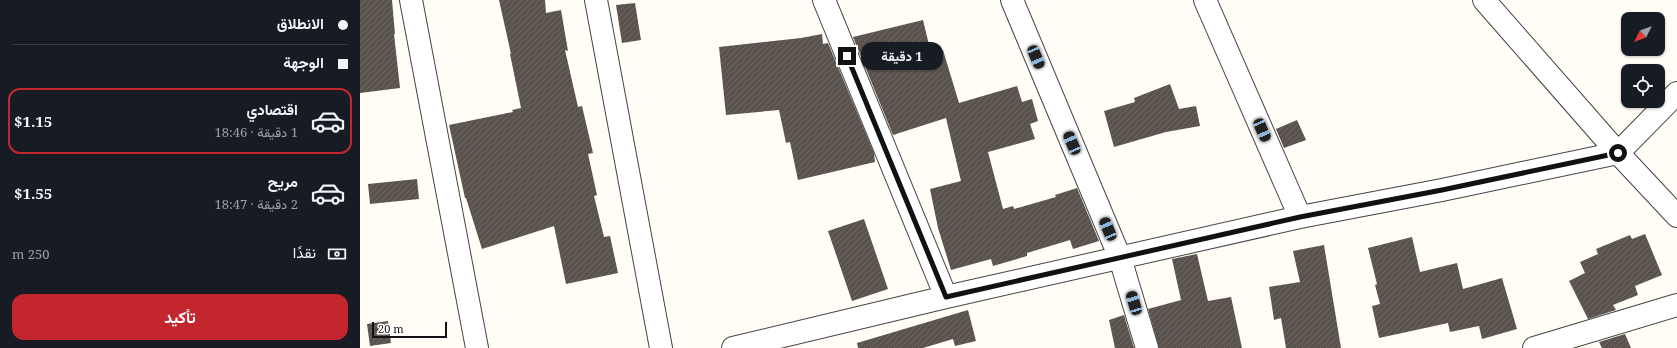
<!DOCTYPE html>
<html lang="ar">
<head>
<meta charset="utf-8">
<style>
  :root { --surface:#171b24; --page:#20242c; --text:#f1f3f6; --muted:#9ea1a6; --line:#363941; --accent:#c4262e }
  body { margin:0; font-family:"Noto Serif",Vazirmatn,serif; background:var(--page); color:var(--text); direction:rtl; height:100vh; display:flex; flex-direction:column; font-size:15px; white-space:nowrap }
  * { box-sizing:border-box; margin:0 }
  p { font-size:13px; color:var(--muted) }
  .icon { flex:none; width:22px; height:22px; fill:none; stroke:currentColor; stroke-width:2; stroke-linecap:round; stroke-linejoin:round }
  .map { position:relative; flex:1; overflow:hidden; direction:ltr }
  .sheet { display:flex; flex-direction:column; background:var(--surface); width:360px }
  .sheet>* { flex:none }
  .hud { display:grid; align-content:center; height:88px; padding:0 12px; background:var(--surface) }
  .needle { width:26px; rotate:228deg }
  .controls { position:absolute; left:1261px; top:12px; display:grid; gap:8px }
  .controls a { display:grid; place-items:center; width:44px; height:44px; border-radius:8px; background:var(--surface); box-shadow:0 1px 3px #0004; font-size:20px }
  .scale { position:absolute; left:12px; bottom:10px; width:75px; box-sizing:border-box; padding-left:4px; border:2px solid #111; border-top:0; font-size:11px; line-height:14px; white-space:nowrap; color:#111; -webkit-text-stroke:3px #fff; paint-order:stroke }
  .end { position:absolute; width:18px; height:18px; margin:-9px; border:5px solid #111; background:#fff; box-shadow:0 0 0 2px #fff }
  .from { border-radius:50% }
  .bubble { position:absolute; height:28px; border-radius:12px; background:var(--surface); box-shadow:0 1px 3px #0004; font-size:13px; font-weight:700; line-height:28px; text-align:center; direction:rtl }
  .car { position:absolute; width:12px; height:24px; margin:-12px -6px; border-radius:5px; box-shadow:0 0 3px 1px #0007; background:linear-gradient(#222 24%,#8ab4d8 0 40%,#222 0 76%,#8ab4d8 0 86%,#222 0) }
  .hud b { display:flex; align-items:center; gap:14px; height:38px; font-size:15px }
  .hud b+b { border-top:1px solid var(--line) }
  .hud i { width:10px; height:10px; background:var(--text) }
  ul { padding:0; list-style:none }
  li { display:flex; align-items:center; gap:12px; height:66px; margin:0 8px 6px; padding:0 4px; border:2px solid transparent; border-radius:12px }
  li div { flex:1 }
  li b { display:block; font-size:15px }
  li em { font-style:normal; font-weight:700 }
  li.current { border-color:var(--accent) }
  li>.icon { width:36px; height:36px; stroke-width:1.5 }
  .pay { display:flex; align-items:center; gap:10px; height:44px; padding:0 12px; font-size:15px }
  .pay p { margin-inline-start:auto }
  .action { display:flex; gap:8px; margin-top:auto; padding:8px 12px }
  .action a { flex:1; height:46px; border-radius:12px; background:var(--accent); color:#fff; font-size:16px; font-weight:700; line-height:46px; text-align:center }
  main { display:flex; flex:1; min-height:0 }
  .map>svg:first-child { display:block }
  .building { fill:url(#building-hatch) }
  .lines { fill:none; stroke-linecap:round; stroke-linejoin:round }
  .minor-casing { stroke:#444; stroke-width:24 }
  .minor { stroke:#fff; stroke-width:22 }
  .route { stroke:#111; stroke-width:5 }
</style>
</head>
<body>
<main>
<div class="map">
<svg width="1317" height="348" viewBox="0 0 1317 348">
  <defs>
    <pattern id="building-hatch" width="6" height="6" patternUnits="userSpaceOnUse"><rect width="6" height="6" fill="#5a524d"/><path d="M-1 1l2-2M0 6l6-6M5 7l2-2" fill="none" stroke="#6d6662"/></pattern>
  </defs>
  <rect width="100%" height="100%" fill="#fffdf5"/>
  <!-- building -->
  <path class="building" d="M0 0H32L35 34H34L40 88 0 93Z
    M139 0H185L186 13 201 10 208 51 205 50 218 107 222 106 233 153 228 154 237 195 234 196 244 237 250 236 258 273 206 284 194 226 122 249 106 198H105L89 125 153 112 152 110 161 108 150 54H151Z
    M275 3 281 40 262 43 256 5Z
    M563 20 571 53 583 50 599 103 657 86 662 102 672 99 678 121 670 124 675 139 628 152 643 209 653 206 654 209 696 197 695 195 717 188 739 241 713 249 710 240 667 253V256L633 266 631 259 591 270 578 228 570 189 601 181 586 118 533 135 493 37Z
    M462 34 463 44 468 43 514 153 515 162 438 180 430 142 426 143 419 110 366 115 359 47 441 38Z
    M810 84 819 109 836 106 840 126 806 132 754 147 744 111 775 102 774 98Z
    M937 120 946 140 924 148 916 129Z
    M57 179 59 199 10 204 8 184Z
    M504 219 528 289 492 301 468 231Z
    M1285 234 1302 275 1275 286 1278 295 1253 305 1256 310 1228 319 1209 281 1225 273 1220 262 1238 254 1236 249 1270 235 1272 239Z
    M1052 237 1060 272 1097 263 1103 289 1142 278 1157 329 1122 339 1119 326 1090 332 1088 323 1019 338 1012 306 1020 304 1015 285 1017 284 1008 248Z
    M964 245 981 348H926L921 318 914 320 909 287 940 282 933 251Z
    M837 254 848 301 871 297 882 348H799L788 309 821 300 812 259Z
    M608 310 616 341 595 346 593 339 563 348H498L497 343Z
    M764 315 774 348H755L749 320Z
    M28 321 31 343 10 346 7 324Z
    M1265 334 1271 348H1242L1239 342Z"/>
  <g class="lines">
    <!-- minor casing -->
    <g class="minor-casing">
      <path id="minor" d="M51 0 117 348
        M236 0 301 348
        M464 0 586 297
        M652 0 760 258 787 348
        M845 0 940 217
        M1124 0 1258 153 1317 216
        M373 348 586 297 940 217 1082 190 1258 153 1317 93
        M1174 348 1317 305"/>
    </g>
    <!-- minor -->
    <use href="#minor" class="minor"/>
  </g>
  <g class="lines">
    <!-- route -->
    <path class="route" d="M487 56 586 297 940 217 1082 190 1258 153"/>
  </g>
</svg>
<div class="controls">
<a><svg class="needle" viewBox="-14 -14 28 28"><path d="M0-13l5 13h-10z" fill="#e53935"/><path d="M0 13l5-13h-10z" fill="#9ea1a6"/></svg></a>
<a><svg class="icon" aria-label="locate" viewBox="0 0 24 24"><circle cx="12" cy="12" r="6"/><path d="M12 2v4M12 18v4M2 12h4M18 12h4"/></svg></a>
</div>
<div class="scale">20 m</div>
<i class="end from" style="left:1258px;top:153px"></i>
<i class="end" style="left:487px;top:56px"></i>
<div class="bubble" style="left:501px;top:42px;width:82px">1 دقيقة</div>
<i class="car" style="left:676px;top:57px;rotate:157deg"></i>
<i class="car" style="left:902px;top:130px;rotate:156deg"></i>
<i class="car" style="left:712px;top:143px;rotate:337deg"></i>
<i class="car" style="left:748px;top:229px;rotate:337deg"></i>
<i class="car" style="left:774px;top:303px;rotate:343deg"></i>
</div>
<section class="sheet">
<div class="hud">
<b><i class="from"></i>الانطلاق</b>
<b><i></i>الوجهة</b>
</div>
<ul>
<li class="current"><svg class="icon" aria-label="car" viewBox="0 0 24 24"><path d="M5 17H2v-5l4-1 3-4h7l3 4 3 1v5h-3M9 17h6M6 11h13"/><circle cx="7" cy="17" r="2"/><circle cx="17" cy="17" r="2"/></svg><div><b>اقتصادي</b><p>1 دقيقة · 18:46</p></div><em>$1.15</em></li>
<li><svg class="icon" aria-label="car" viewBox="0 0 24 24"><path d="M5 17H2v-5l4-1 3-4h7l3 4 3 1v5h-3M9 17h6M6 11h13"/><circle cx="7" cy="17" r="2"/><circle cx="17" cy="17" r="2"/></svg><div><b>مريح</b><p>2 دقيقة · 18:47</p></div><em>$1.55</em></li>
</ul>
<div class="pay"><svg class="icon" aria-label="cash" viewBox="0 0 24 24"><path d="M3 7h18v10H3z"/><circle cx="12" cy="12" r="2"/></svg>نقدًا<p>250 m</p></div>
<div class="action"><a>تأكيد</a></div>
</section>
</main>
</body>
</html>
